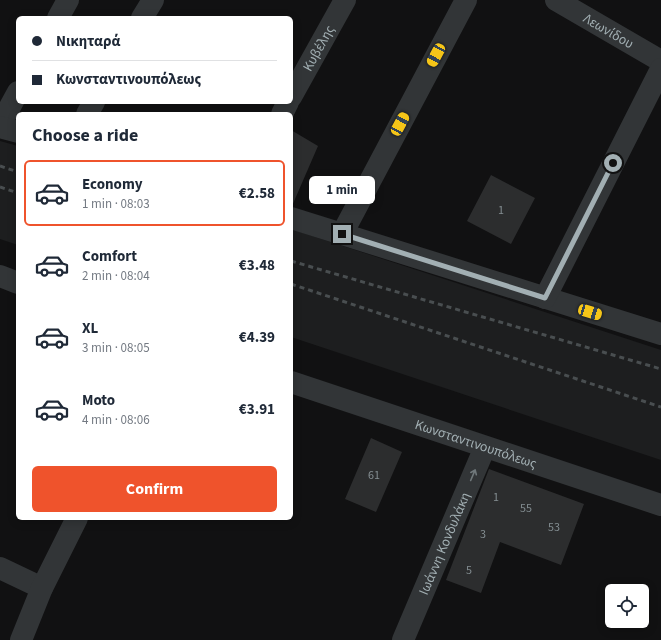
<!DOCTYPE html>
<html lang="en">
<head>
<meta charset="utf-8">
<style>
  :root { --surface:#fff; --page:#f2f2f3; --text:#1f2937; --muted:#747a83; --line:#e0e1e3; --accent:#ef532c }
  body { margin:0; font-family:"Source Sans 3",sans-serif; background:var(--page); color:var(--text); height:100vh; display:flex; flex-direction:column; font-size:15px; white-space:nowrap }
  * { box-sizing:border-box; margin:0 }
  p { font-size:13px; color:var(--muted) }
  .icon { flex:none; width:22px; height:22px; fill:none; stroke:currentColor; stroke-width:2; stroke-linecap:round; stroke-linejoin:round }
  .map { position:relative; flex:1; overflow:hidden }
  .panel { position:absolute; left:16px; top:112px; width:277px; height:408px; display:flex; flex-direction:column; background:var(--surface); border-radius:6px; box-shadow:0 2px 10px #0003 }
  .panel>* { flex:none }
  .banner { position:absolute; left:16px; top:16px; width:277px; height:88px; border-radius:6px; box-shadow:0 2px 10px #0003; display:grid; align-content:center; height:88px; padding:0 16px; background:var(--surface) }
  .fabs { position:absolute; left:605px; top:584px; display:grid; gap:8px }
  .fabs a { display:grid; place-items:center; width:44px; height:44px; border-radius:6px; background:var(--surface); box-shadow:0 2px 10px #0003; font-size:20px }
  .end { position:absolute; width:18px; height:18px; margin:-9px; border:5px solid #a2afb3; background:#111; box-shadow:0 0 0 2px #111 }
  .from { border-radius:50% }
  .bubble { position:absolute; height:28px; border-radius:6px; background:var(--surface); box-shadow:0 2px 10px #0003; font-size:13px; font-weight:700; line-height:28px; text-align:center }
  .car { position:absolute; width:12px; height:24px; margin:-12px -6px; border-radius:5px; box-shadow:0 0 3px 1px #0007; background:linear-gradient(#f5c518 24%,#345 0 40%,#f5c518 0 76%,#345 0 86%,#f5c518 0) }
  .banner b { display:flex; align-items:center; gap:14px; height:38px; font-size:15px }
  .banner b+b { border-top:1px solid var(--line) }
  .banner i { width:10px; height:10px; background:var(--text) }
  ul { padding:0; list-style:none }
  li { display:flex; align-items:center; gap:12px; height:66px; margin:0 8px 6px; padding:0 8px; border:2px solid transparent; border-radius:6px }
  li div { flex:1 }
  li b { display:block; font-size:15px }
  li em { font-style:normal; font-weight:700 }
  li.on { border-color:var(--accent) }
  li>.icon { width:36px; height:36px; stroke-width:1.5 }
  h2 { padding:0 16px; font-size:18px; line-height:48px }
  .action { display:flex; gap:8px; margin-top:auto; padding:8px 16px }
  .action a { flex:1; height:46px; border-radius:6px; background:var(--accent); color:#fff; font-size:16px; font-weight:700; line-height:46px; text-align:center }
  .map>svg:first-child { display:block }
  .built { fill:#1d1e1f }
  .building { fill:#2c2d2e }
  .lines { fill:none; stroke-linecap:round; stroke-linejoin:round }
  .minor { stroke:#323537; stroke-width:22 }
  .rail { stroke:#494e50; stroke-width:3; stroke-dasharray:5 4; stroke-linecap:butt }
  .oneway { stroke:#70787b }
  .route { stroke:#a2afb3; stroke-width:5 }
  .labels { text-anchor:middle; stroke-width:3; stroke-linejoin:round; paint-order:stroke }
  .number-label { font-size:12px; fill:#848e92 }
  .street-label { font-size:14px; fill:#a2afb3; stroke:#0c0c0d }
</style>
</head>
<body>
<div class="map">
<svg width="661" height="640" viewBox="0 0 661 640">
  <rect width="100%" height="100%" fill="#111112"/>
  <!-- built -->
  <path class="built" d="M0 141 18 146V245L0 239Z
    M291 229 661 350V460L291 337Z"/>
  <!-- building -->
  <path class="building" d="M291 130 318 146 292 206H291Z
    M491 175 535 198 511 244 467 221Z
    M371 438 402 452 376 512 345 499Z
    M489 469 584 504 561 565 500 542 481 593 446 580Z"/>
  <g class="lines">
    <!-- minor -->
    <g class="minor">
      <path id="s1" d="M556 0 661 61"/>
      <path d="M58 18 68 0"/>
      <path d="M142 18 153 0"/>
      <path id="s2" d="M291 97 345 0"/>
      <path d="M87 114 94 102"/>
      <path d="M282 114 288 102"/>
      <path d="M0 125 18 92"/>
      <path d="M0 127 18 132"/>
      <path d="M291 218 661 334"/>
      <path d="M342 234 466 0"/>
      <path d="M0 276 18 283"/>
      <path d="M545 298 661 69"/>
      <path id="s3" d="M291 382 661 505"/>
      <path d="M0 568 42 588"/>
      <path d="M21 640 42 588 77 518"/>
      <path id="s4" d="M403 640 485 447"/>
    </g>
    <!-- rail -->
    <path class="rail" d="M0 166 18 172
      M0 187 18 193
      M291 261 661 369
      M291 284 661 407"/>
  </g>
  <!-- one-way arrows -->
  <defs><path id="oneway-shaft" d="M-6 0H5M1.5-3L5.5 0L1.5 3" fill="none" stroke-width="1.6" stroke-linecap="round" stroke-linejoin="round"/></defs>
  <use class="oneway" href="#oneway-shaft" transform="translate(473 475) rotate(-67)"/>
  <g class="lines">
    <!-- route -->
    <path class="route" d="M342 234 545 298 613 163"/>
  </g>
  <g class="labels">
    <!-- number labels -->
    <g class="number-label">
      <text x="501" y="214">1</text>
      <text x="374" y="479">61</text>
      <text x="496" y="501">1</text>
      <text x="526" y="512">55</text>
      <text x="554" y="531">53</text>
      <text x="483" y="538">3</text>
      <text x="469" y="574">5</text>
    </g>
    <!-- street labels -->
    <g class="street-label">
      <text dy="5" stroke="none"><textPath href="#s1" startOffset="61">Λεωνίδου</textPath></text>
      <text dy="5" stroke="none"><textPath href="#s2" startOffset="56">Κυβέλης</textPath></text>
      <text dy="5" stroke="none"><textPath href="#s3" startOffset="195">Κωνσταντινουπόλεως</textPath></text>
      <text dy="5" stroke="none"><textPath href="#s4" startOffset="105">Ιωάννη Κονδυλάκη</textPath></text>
    </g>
  </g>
</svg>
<div class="fabs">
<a><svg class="icon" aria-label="locate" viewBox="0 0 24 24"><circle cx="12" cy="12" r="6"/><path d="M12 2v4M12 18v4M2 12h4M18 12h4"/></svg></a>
</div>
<i class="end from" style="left:613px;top:163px"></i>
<i class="end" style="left:342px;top:234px"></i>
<div class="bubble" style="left:309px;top:176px;width:66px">1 min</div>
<i class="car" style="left:436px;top:55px;rotate:208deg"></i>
<i class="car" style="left:400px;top:124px;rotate:28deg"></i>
<i class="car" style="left:590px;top:312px;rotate:107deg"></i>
<div class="banner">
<b><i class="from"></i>Νικηταρά</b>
<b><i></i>Κωνσταντινουπόλεως</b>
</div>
<section class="panel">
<h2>Choose a ride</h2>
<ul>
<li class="on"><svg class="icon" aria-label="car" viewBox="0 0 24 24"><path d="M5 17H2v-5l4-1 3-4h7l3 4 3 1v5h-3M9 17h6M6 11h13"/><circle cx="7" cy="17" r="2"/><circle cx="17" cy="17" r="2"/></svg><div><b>Economy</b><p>1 min · 08:03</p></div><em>€2.58</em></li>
<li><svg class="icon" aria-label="car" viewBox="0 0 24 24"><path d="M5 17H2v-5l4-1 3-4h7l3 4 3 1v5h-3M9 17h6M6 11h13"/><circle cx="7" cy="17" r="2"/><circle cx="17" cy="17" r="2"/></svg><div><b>Comfort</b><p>2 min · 08:04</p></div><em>€3.48</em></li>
<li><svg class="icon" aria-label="car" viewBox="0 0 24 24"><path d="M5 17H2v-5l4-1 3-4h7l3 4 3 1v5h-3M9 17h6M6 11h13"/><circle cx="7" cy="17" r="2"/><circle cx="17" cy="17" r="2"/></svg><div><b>XL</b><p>3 min · 08:05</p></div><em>€4.39</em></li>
<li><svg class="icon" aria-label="car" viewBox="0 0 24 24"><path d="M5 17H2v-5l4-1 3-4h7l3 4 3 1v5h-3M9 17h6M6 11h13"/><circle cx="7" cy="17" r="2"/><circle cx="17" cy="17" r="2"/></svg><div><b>Moto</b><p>4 min · 08:06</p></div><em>€3.91</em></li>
</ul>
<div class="action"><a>Confirm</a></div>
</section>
</div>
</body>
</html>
